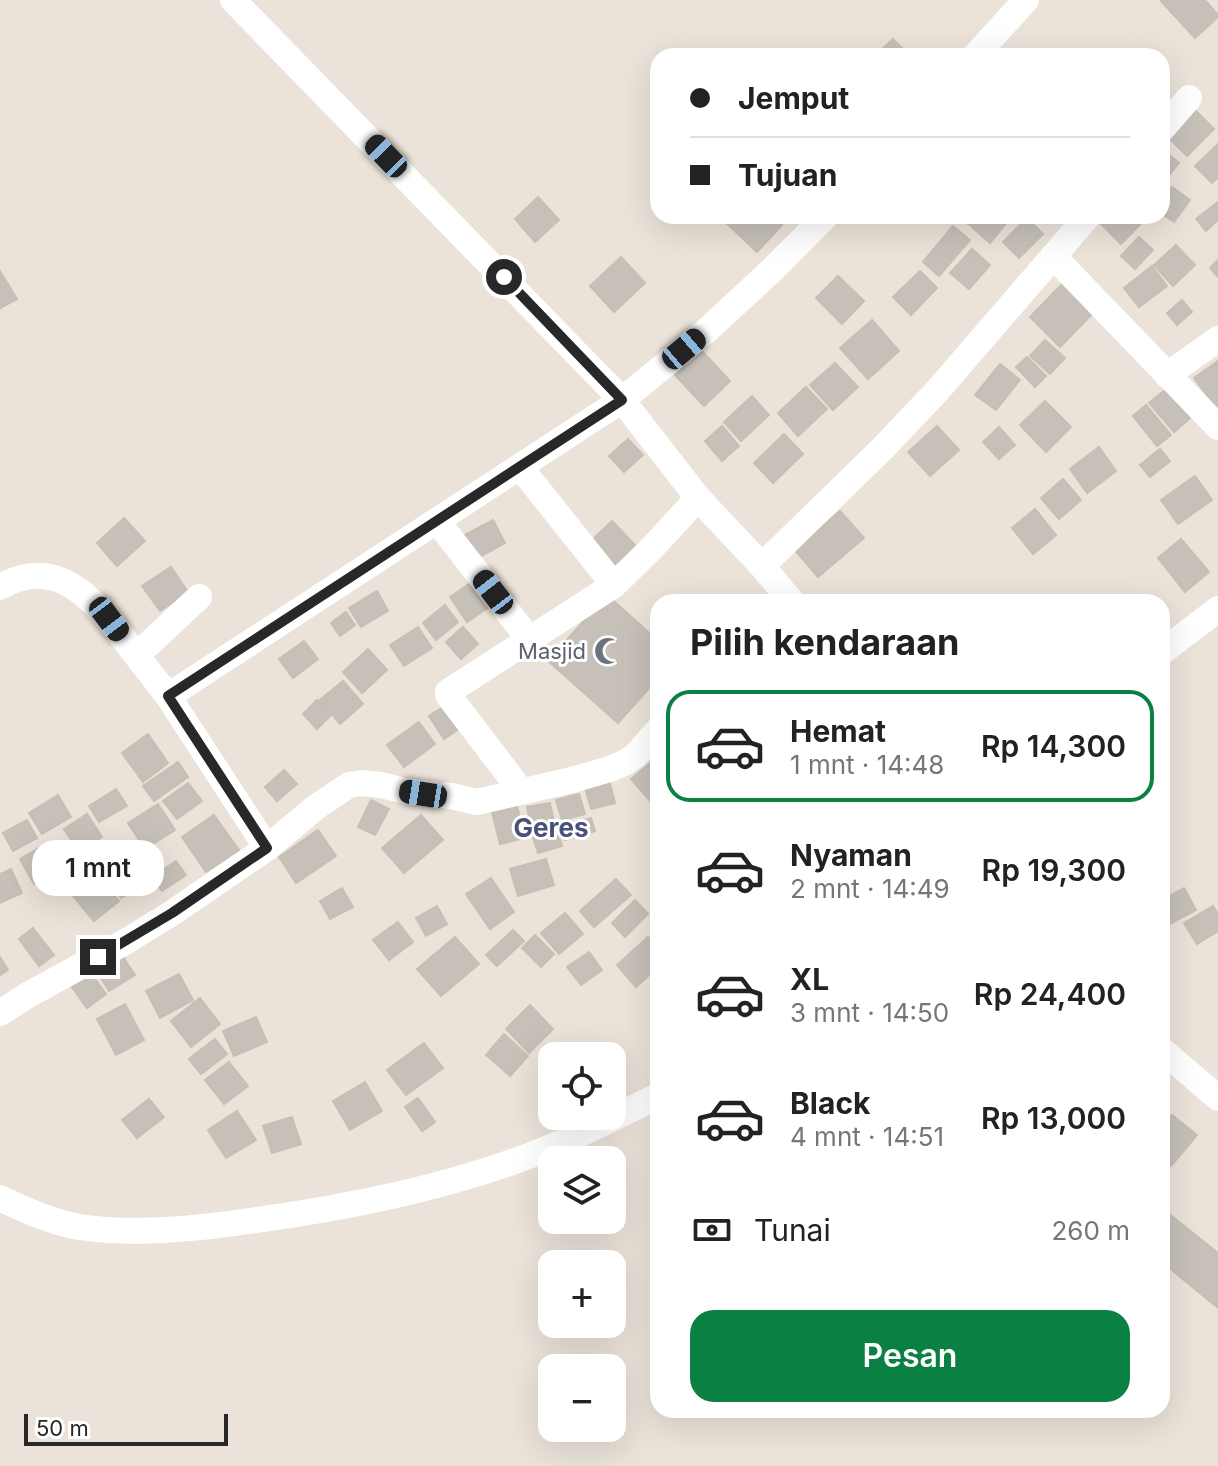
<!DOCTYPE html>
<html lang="id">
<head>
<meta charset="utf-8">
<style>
  :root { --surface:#fff; --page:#f6f6f6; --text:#222; --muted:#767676; --line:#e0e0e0; --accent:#0b8043 }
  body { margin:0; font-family:Inter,sans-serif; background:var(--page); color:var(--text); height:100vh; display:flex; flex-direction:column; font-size:30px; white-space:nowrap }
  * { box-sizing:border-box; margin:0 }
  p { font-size:26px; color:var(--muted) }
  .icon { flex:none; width:44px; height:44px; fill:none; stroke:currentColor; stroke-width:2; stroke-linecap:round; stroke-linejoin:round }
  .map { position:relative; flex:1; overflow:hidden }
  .sheet { position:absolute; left:650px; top:594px; width:520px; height:824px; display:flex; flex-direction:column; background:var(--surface); border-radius:24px; box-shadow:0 8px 32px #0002 }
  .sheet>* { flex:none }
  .hud { position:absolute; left:650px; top:48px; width:520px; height:176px; border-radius:24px; box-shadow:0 8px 32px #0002; display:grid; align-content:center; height:176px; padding:0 40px; background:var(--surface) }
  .tools { position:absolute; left:538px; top:1042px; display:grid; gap:16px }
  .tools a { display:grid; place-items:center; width:88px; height:88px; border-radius:16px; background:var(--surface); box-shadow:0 8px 32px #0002; font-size:40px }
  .scale { position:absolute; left:24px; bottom:20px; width:204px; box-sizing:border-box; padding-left:8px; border:4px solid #282828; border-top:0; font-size:22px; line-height:28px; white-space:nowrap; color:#282828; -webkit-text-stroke:6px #fff; paint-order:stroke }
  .end { position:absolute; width:36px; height:36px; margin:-18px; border:10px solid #282828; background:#fff; box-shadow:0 0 0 4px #fff }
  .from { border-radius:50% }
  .bubble { position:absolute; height:56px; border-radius:24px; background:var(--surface); box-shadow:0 8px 32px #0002; font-size:26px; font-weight:600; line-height:56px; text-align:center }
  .car { position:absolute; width:24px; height:48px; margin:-24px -12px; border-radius:10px; box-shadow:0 0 6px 2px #0007; background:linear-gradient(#222 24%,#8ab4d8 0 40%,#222 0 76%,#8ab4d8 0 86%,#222 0) }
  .hud b { display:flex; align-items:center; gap:28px; height:76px; font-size:30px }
  .hud b+b { border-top:2px solid var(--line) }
  .hud i { width:20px; height:20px; background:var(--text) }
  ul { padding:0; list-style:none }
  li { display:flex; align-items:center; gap:24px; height:112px; margin:0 16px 12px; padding:0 24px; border:4px solid transparent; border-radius:24px }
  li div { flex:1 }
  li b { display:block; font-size:30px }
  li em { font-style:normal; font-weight:600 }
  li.on { border-color:var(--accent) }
  li>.icon { width:72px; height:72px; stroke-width:1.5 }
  h2 { padding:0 40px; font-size:36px; line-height:96px }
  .pay { display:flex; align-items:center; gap:20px; height:88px; padding:0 40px; font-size:30px }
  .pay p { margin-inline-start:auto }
  .action { display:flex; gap:16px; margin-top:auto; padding:16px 40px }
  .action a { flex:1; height:92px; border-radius:24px; background:var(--accent); color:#fff; font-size:32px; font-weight:600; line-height:92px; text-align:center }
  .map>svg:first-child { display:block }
  .building { fill:#c6c0b9; stroke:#c6bfb3; stroke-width:2 }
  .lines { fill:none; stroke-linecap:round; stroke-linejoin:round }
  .minor { stroke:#fff; stroke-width:26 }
  .route { stroke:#282828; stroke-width:10 }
  .labels { text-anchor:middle; stroke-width:6; stroke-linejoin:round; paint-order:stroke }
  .worship-label { font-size:22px; fill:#5b616d; stroke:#fff; text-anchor:end }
  .quarter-label { font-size:26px; font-weight:bold; fill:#485279; stroke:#fff }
</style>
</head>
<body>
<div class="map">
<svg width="1218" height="1466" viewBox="0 0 1218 1466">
  <rect width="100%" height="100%" fill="#ebe3d9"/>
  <!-- building -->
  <path class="building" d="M1163 0H1205L1218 15V17L1195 38 1161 1Z
    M893 39 910 56H875Z
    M1191 106 1214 129 1187 156 1164 133Z
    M1218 144V178L1212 183 1195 166Z
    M1162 149 1179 163 1162 184Z
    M1172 187 1190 200 1174 222 1162 214V200Z
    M538 197 559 220 535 242 515 219Z
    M1218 202V220L1206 231 1196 219Z
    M719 216H773L782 225 757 252Z
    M966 216H1012L990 243 963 219Z
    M1102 216H1148L1121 244 1098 221Z
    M1027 218 1043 234 1019 258 1003 242Z
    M953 226 970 240 939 276 923 262Z
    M1139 237 1153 250 1135 269 1121 256Z
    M1176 245 1195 265 1173 286 1154 265Z
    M972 249 990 265 969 289 950 273Z
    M621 257 645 283 614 312 590 286Z
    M1218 260V277L1210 268Z
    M1152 266 1167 286 1139 307 1124 288Z
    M0 271 17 299 0 308Z
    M920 271 937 288 911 315 893 297Z
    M838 276 864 301 842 324 816 298Z
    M1068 278 1098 308 1060 347 1030 317Z
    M1182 300 1192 312 1177 325 1167 313Z
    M872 320 899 351 868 379 840 348Z
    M1045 340 1065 358 1050 374 1030 356Z
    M702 351 730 381 704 406 675 375Z
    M1027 357 1046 376 1035 387 1016 367Z
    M1218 361V410L1194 378Z
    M835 363 858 387 833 410 810 385Z
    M1000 364 1020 380 996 410 975 395Z
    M1170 386 1195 414 1174 432 1149 403Z
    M806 387 827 409 798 436 778 413Z
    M752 396 769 415 741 441 724 422Z
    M1045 401 1071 427 1046 452 1020 425Z
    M1146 405 1171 435 1157 446 1133 416Z
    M722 426 739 446 722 461 705 441Z
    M937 426 959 450 930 476 908 452Z
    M999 427 1015 445 999 459 983 442Z
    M784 434 803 454 773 483 754 463Z
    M628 439 643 455 624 472 609 456Z
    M1099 447 1116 471 1087 493 1070 469Z
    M1160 449 1170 461 1150 477 1140 465Z
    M1195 476 1212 500 1178 524 1161 500Z
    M1063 479 1081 500 1059 519 1041 498Z
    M1035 509 1056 535 1033 554 1012 528Z
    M840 511 864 538 818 577 795 550Z
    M124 518 145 541 117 566 97 543Z
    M493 520 505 543 472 561 459 538Z
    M612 521 636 546 614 567 590 542Z
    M1181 539 1209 572 1185 592 1158 558Z
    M171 567 188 592 160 611 142 586Z
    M475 580 492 605 467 622 450 597Z
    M377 591 388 611 361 627 349 608Z
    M607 595 658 641V678L618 723 548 661Z
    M445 605 458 622 436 640 423 623Z
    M346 612 355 625 340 636 331 623Z
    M418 627 432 648 404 666 390 645Z
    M463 627 478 644 461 659 446 642Z
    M304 641 318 659 293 678 279 659Z
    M368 649 387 670 362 693 343 672Z
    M343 681 363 704 340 724 320 700Z
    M317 700 332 714 317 729 303 714Z
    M451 702 465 725 444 739 429 716Z
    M419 722 435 744 404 767 387 745Z
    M148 734 168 763 143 782 122 753Z
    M178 762 188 777 154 801 143 786Z
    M650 763 658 772V798L652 803 631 779Z
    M284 770 297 784 277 801 265 787Z
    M609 780 615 803 591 809 585 787Z
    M188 783 202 801 177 819 163 801Z
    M116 789 127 806 99 822 89 806Z
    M579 794 585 814 562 820 556 800Z
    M58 795 71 817 42 834 29 813Z
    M371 800 389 809 375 835 358 827Z
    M550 803 554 822 531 827 527 807Z
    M158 804 175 830 145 849 128 823Z
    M517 806 525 838 500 844 492 812Z
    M87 814 102 837 79 852 64 829Z
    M214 815 239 850 206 872 182 837Z
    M421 815 443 840 404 873 382 848Z
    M591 818 595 831 565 840 561 827Z
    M27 820 37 838 13 851 3 833Z
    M557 829 562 846 538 853 533 837Z
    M318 830 336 856 296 883 279 857Z
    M46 844 60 870 34 884 20 859Z
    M546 859 554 885 518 896 510 869Z
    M121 861 138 888 121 898 104 871Z
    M176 861 186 875 162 891 152 877Z
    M11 869 22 893 0 903V874Z
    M99 876 119 901 94 921 73 896Z
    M491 878 514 912 490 929 466 894Z
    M616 879 631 895 594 927 580 911Z
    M342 888 353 907 330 919 320 901Z
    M1184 888 1196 910 1162 928V900Z
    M635 900 648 914 625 937 612 923Z
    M437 906 447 924 426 936 416 918Z
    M1213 906 1218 914V931L1197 944 1184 923Z
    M565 913 583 934 559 954 541 933Z
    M398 922 413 942 389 960 373 940Z
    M33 928 54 955 39 966 19 939Z
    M513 930 524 941 497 966 486 955Z
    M535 935 554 954 541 967 522 948Z
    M455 937 479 964 441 996 417 969Z
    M648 937 658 949V967L636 987 617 965Z
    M119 951 135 975 109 991 94 967Z
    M589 952 602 970 581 985 567 967Z
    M0 957 8 970 0 975Z
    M90 972 106 994 87 1008 71 986Z
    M179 974 193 1000 160 1018 146 991Z
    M200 998 220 1024 191 1047 171 1021Z
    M125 1004 144 1040 116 1055 97 1019Z
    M530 1005 553 1029 529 1053 506 1029Z
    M256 1017 267 1042 234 1056 223 1031Z
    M504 1034 528 1056 510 1076 486 1055Z
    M215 1039 227 1054 201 1074 189 1059Z
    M424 1043 443 1068 406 1095 387 1070Z
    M229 1062 248 1086 224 1104 205 1080Z
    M365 1082 382 1111 350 1130 333 1101Z
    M418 1098 435 1122 422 1131 405 1107Z
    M149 1099 164 1117 137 1138 122 1120Z
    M237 1111 256 1140 226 1158 208 1130Z
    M1172 1115 1197 1135 1171 1166 1162 1159V1126Z
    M292 1117 301 1144 272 1153 263 1126Z
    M1168 1213 1218 1253V1308L1162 1262V1220Z"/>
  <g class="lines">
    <!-- minor -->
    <path class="minor" d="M233 0 622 400 698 498 762 566 792 602
      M975 56 1026 0
      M1162 129 1189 98
      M1053 256 1218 427
      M1167 375 1218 339
      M520 467 614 585
      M437 521 529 639
      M762 566 883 448 938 390 1088 216
      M0 587C57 554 95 600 126 642 140 660 154 678 168 696L622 400 705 332 771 271 826 216
      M1162 652 1218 609
      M137 655 199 597
      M168 696 267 848
      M522 792 448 695V692L614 585 651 549 698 498
      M0 1013 28 995 125 942 172 913 267 848 316 807 349 785 362 783 381 785 405 791 451 796 477 802 572 780 610 769 626 762 636 755 658 730
      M1162 1050 1218 1098
      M0 1198C26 1211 51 1222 79 1227 135 1235 194 1229 249 1221 339 1209 428 1192 515 1161 564 1144 611 1119 658 1096"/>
  </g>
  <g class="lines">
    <!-- route -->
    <path class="route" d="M98 957 172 913 267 848 168 696 622 400 504 277"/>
  </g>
  <!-- icons -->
  <defs>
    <g id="mosque-bare" transform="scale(2.16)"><path d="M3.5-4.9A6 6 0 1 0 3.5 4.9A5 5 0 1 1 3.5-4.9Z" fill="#6b7280" stroke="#fff" stroke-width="2.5" paint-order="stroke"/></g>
  </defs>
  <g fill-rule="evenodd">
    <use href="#mosque-bare" x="608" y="651"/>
  </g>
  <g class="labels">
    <!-- worship labels -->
    <g class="worship-label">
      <text x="586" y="659">Masjid</text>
    </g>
    <!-- quarter labels -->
    <g class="quarter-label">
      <text x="551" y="837">Geres</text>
    </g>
  </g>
</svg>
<div class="tools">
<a><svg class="icon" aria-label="locate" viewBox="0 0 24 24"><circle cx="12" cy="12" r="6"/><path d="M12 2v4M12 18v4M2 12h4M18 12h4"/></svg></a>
<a><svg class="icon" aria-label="layers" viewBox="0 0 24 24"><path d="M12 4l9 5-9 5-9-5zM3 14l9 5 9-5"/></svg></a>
<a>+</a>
<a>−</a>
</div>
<div class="scale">50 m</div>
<i class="end from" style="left:504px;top:277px"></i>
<i class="end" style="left:98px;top:957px"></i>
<div class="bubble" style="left:32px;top:840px;width:132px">1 mnt</div>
<i class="car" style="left:386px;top:156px;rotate:316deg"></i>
<i class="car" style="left:684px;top:349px;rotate:50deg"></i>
<i class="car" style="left:493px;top:592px;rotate:322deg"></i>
<i class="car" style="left:109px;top:619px;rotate:143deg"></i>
<i class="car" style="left:423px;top:794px;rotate:279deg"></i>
<div class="hud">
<b><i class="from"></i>Jemput</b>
<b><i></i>Tujuan</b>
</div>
<section class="sheet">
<h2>Pilih kendaraan</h2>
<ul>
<li class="on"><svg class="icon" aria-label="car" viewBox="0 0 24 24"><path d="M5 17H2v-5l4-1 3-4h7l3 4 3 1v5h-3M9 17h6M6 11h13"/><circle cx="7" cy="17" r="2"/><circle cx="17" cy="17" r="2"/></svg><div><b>Hemat</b><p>1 mnt · 14:48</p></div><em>Rp 14,300</em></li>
<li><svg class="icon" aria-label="car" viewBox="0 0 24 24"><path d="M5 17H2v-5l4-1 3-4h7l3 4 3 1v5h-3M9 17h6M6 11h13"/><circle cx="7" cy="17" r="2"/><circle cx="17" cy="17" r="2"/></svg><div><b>Nyaman</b><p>2 mnt · 14:49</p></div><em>Rp 19,300</em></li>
<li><svg class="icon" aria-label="car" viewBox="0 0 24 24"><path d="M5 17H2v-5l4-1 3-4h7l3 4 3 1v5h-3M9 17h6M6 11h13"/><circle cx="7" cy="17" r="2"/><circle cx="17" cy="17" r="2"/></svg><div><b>XL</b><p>3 mnt · 14:50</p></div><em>Rp 24,400</em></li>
<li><svg class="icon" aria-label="car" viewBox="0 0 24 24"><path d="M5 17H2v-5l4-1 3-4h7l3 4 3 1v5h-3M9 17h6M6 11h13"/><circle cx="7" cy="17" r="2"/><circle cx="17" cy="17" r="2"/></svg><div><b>Black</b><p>4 mnt · 14:51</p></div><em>Rp 13,000</em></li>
</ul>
<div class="pay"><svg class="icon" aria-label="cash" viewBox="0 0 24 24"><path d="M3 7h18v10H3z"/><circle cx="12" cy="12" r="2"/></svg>Tunai<p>260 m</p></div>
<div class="action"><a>Pesan</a></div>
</section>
</div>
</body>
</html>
